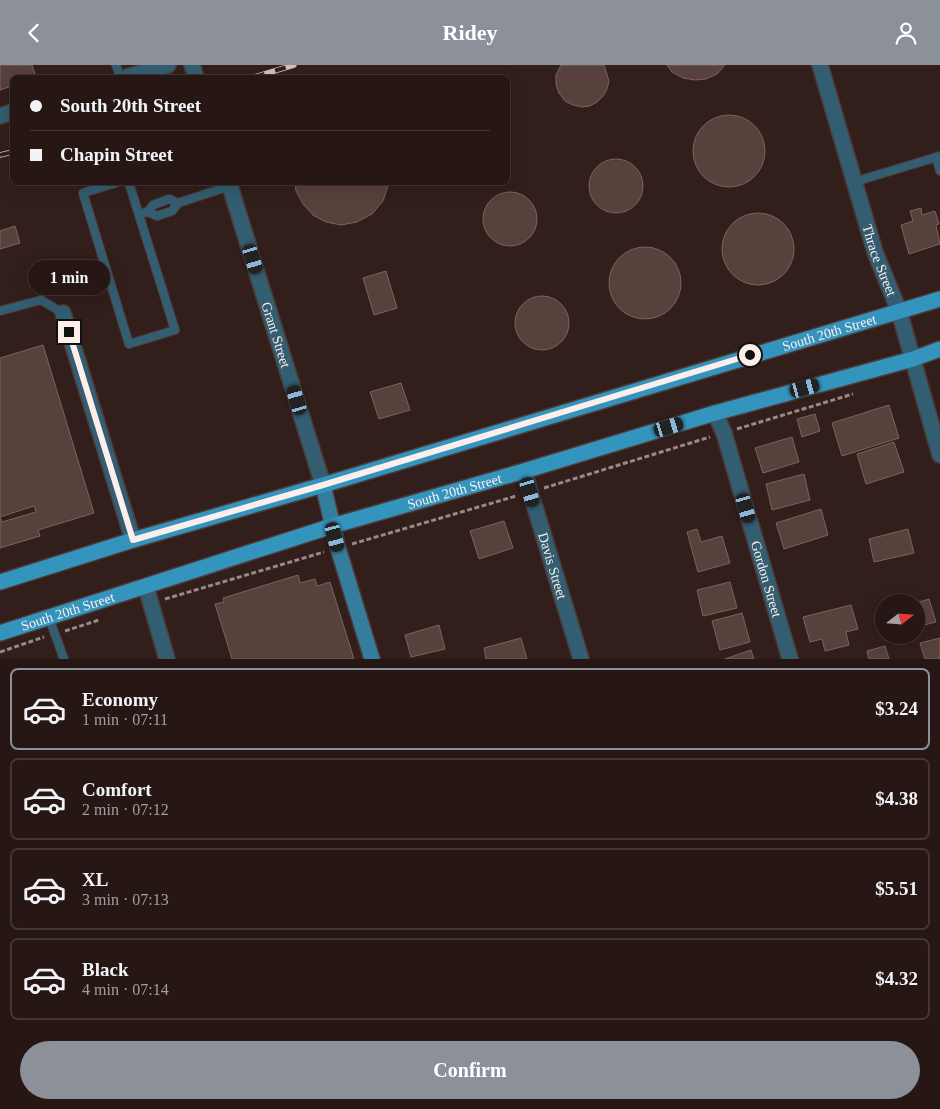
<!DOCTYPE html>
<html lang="en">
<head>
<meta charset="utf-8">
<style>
  :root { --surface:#261614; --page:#322322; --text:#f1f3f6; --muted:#a49fa0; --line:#423534; --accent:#8c9099 }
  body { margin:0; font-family:"Times New Roman",serif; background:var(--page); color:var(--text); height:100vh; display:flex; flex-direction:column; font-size:19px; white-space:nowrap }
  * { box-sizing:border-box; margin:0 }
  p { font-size:16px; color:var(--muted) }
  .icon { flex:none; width:28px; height:28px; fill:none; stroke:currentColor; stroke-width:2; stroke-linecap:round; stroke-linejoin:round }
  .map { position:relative; height:594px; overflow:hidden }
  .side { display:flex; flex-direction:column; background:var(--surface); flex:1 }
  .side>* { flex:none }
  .banner { position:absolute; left:10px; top:10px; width:500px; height:110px; border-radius:8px; box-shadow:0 5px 20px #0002,0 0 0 1px var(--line); display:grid; align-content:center; height:110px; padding:0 20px; background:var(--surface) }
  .needle { width:32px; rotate:73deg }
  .controls { position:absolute; left:875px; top:529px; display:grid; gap:10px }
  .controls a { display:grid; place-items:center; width:50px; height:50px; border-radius:50%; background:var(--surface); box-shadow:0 5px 20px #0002,0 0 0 1px var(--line); font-size:25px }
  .end { position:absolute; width:22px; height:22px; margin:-11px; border:6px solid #fdeeeb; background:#111; box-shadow:0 0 0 2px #111 }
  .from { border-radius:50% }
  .bubble { position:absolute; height:35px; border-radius:18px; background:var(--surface); box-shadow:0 5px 20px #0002,0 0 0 1px var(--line); font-size:16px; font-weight:600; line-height:35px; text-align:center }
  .car { position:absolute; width:15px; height:30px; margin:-15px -8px; border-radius:6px; box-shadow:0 0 4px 1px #0007; background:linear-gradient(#222 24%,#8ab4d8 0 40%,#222 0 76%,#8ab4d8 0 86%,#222 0) }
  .banner b { display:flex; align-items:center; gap:18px; height:48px; font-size:19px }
  .banner b+b { border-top:1px solid var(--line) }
  .banner i { width:12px; height:12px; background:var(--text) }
  ul { padding:9px 0 0; list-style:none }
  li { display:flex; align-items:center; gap:15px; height:82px; margin:0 10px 8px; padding:0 10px; border:2px solid var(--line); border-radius:8px }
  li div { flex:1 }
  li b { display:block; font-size:19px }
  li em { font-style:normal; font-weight:600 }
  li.active { border-color:var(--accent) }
  li>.icon { width:45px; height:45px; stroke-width:1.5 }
  .primary-button { display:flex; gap:10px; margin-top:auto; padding:10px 20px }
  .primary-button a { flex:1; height:58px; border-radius:30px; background:var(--accent); color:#fff; font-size:20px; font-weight:600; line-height:58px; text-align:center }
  header { display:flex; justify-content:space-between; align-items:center; height:65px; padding:0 20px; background:var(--accent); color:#fff; font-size:22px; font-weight:600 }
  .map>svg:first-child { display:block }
  .building { fill:#58403c; stroke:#7b635e }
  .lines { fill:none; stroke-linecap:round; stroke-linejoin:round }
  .lane-casing { stroke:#4e3b37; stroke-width:10 }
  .street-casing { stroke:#4e3b37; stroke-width:18 }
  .secondary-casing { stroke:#4e3b37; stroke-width:18 }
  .primary-casing { stroke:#4e3b37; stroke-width:18 }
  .path { stroke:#998884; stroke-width:3; stroke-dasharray:5 2.5; stroke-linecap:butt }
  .lane { stroke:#335d71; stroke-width:8 }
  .street { stroke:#335d71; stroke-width:15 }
  .secondary { stroke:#357d9d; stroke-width:15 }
  .primary { stroke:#3395be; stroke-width:15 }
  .rail-casing { stroke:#d0bfbc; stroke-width:5.5 }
  .rail { stroke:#321e1a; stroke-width:4; stroke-dasharray:11; stroke-linecap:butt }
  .route { stroke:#fdeeeb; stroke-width:6 }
  .labels { text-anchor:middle; stroke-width:4; stroke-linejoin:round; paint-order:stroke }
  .street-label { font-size:14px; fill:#fdeeeb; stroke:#321e1a }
</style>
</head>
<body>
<header><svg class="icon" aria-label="back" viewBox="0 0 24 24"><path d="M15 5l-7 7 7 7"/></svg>Ridey<svg class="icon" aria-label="person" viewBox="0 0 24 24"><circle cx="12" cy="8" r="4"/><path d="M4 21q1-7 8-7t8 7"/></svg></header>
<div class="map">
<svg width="940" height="594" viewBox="0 0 940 594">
  <rect width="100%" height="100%" fill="#321e1a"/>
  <!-- building -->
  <path class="building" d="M0 0H32L36 12H12V21L0 25Z
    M561 0H604L609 16 607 24 603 31 597 37 590 41 582 42 573 40 565 36 559 28 556 20V10Z
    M667 0H725L717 9 706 14 695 15 683 13 672 7Z
    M693 86a36 36 0 1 1 72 0a36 36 0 1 1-72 0Z
    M589 121a27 27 0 1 1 54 0a27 27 0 1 1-54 0Z
    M295 118H388V121L383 136 372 149 357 157 341 160 326 157 313 150 303 139 296 126Z
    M483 154a27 27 0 1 1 54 0a27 27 0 1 1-54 0Z
    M921 143 922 150 935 146 939 159 936 160 940 179 909 189 901 160 913 156 910 146Z
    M722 184a36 36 0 1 1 72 0a36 36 0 1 1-72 0Z
    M15 161 20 178 0 184V166Z
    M609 218a36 36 0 1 1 72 0a36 36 0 1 1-72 0Z
    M386 206 397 243 374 250 363 213Z
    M515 258a27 27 0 1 1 54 0a27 27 0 1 1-54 0Z
    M43 280 94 448 38 465 40 471 0 483V452L2 457 36 447 34 441 0 452V293Z
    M401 318 410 345 379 354 370 327Z
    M889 340 899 373 842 391 832 358Z
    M815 349 820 366 802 372 797 354Z
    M792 372 799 397 763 408 755 383Z
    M894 377 904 407 866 419 857 389Z
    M804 409 810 435 772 445 766 419Z
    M821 444 828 470 784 484 776 458Z
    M504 456 513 483 479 494 470 466Z
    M697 464 701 477 722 471 730 498 698 507 687 467Z
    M908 464 914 488 874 497 869 474Z
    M298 510 300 518 315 514 317 521 330 517 354 594H232L215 539 224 537 223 533Z
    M730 517 737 543 703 551 697 525Z
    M929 534 936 557 916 562V538Z
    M851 540 858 564 846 567 849 580 825 586 822 574 810 577 803 552Z
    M742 548 750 577 720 585 712 556Z
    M439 560 445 584 411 592 405 570Z
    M521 573 527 594H486L484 583Z
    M940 573V594H925L920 578Z
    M885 581 889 594H869L867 586Z
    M751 585 754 594H725Z"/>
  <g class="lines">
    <!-- lane casing -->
    <g class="lane-casing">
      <path id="lane" d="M116 0 120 12
        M936 92 940 106
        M854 117 940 91
        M116 118 83 128 129 279 175 265 129 118
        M148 147 157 151 172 146 178 138 230 121
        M143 148 148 147 153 140 169 134 178 138
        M0 246 41 235 63 248
        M49 553 64 594"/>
    </g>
    <!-- street casing -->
    <g class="street-casing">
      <g id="street">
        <path d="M192 0 196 12"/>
        <path id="s1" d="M820 0 875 187 899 246 940 390"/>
        <path d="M127 12 168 0"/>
        <path d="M0 51 12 47"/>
        <path id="s2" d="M229 118 323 420"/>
        <path d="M63 248 133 475"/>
        <path id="s3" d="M715 348 724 368 790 594"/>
        <path id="s4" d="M524 406 581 594"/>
        <path d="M146 522 167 594"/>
      </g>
    </g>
    <!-- secondary casing -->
    <g class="secondary-casing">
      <path id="secondary" d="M323 420 338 483 372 594"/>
    </g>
    <!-- primary casing -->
    <g class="primary-casing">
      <g id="primary">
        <path id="s5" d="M0 517 133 475 323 420 940 234"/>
        <path id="s6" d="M0 568 332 461 524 406 715 348 913 294 940 284"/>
      </g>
    </g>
    <!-- path -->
    <path class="path" d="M737 364 853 329
      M544 423 710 372
      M352 479 516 431
      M165 534 324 487
      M65 566 99 555
      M0 587 44 572"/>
    <!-- lane -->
    <use href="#lane" class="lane"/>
    <!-- street -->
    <use href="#street" class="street"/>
    <!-- secondary -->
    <use href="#secondary" class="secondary"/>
    <!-- primary -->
    <use href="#primary" class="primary"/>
    <!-- rail casing -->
    <g class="rail-casing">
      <path id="rail" d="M254 12 294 0
        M0 90 12 87"/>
    </g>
    <!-- rail -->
    <use href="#rail" class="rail"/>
  </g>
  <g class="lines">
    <!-- route -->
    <path class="route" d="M69 267 133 475 323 420 750 290"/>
  </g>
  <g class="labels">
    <!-- street labels -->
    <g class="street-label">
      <text dy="5" stroke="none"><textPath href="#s1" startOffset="204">Thrace Street</textPath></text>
      <text dy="5" stroke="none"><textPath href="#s5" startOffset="866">South 20th Street</textPath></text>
      <text dy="5" stroke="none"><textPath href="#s2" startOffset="159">Grant Street</textPath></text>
      <text dy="5" stroke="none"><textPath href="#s6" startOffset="476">South 20th Street</textPath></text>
      <text dy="5" stroke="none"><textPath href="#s4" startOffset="99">Davis Street</textPath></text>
      <text dy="5" stroke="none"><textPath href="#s3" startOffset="174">Gordon Street</textPath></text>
      <text dy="5" stroke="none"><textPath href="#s6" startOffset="71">South 20th Street</textPath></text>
    </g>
  </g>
</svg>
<div class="controls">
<a><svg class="needle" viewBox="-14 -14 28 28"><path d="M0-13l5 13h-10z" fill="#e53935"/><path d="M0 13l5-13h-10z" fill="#a49fa0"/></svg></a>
</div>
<i class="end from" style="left:750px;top:290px"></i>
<i class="end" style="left:69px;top:267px"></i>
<div class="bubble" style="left:28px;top:195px;width:82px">1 min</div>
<i class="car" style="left:253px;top:194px;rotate:163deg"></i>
<i class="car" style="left:805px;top:323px;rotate:75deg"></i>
<i class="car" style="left:297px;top:335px;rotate:343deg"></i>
<i class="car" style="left:669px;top:362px;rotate:73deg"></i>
<i class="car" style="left:530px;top:427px;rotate:163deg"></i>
<i class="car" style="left:746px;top:443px;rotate:164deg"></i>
<i class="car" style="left:335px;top:472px;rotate:165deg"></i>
<div class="banner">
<b><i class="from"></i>South 20th Street</b>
<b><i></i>Chapin Street</b>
</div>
</div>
<section class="side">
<ul>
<li class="active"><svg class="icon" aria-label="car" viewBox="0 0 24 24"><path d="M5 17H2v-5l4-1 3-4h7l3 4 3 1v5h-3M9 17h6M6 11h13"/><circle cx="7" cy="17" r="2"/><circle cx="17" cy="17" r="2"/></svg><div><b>Economy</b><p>1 min · 07:11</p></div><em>$3.24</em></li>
<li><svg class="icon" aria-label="car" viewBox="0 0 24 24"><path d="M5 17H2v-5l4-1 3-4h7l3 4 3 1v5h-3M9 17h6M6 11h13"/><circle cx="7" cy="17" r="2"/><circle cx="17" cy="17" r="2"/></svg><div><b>Comfort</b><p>2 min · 07:12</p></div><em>$4.38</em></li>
<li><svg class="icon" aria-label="car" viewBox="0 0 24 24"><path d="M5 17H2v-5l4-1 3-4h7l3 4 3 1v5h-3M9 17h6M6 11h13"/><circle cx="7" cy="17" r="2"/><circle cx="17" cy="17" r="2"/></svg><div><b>XL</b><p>3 min · 07:13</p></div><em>$5.51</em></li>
<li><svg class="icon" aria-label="car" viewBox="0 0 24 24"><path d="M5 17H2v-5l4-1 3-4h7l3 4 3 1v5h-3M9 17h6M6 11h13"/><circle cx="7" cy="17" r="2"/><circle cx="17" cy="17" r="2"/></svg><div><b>Black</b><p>4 min · 07:14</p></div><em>$4.32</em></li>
</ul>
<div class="primary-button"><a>Confirm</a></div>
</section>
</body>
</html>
